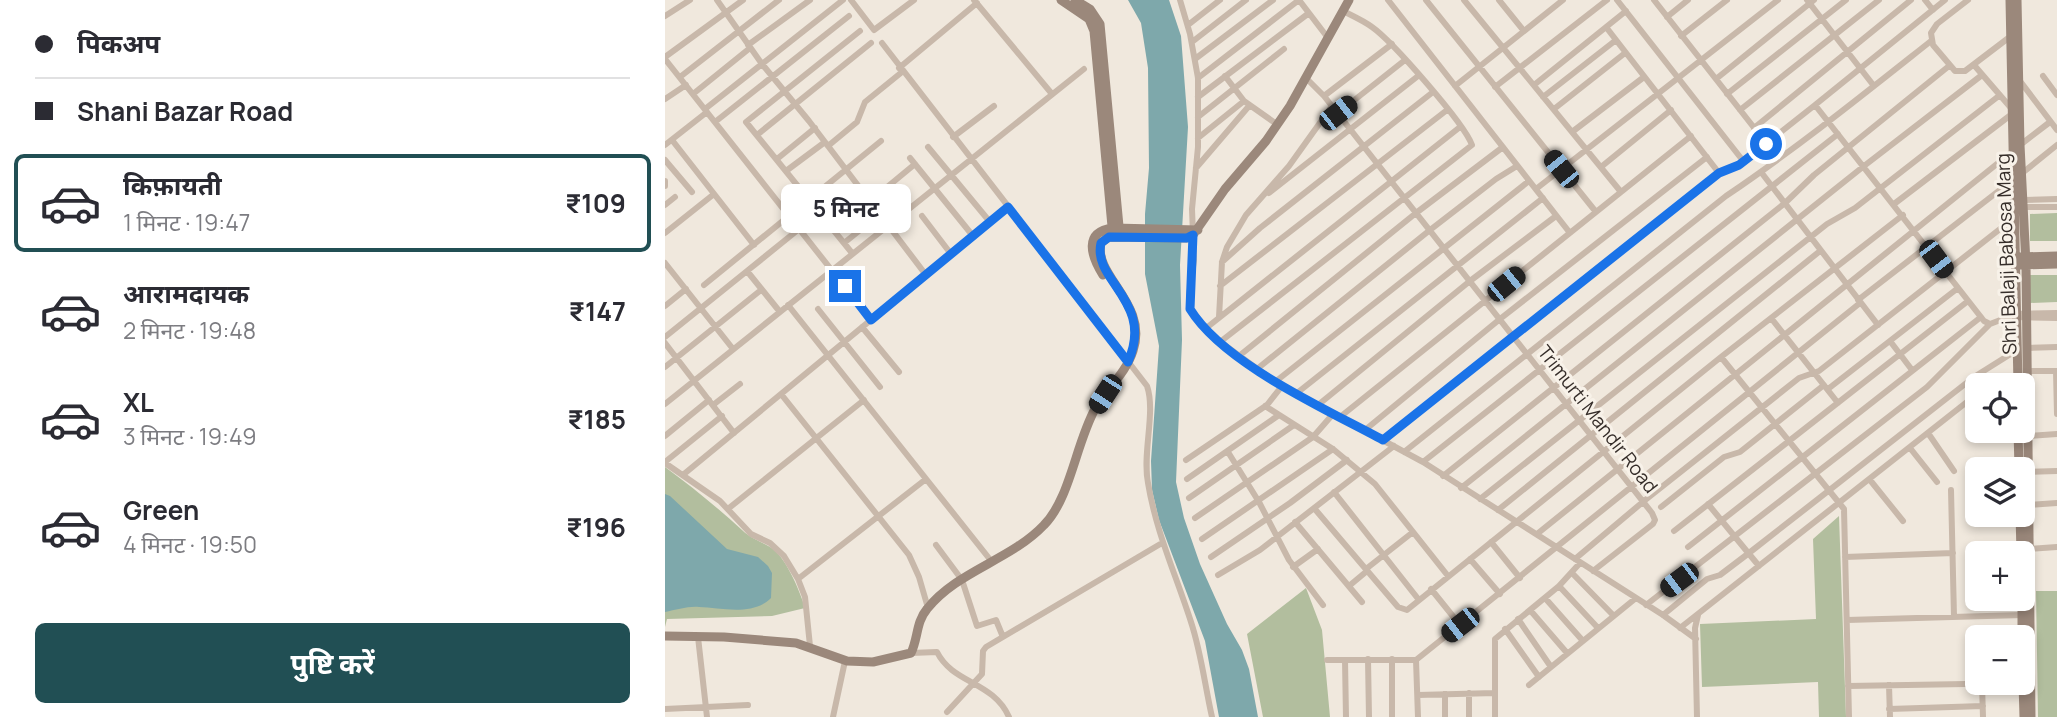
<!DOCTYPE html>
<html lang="hi">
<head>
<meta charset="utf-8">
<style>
  :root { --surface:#fff; --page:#f7f7f7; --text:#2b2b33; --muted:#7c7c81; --line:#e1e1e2; --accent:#214f54 }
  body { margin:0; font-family:Manrope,"Noto Sans Devanagari",sans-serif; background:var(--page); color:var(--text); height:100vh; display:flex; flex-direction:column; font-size:26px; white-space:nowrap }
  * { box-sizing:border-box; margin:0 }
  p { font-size:23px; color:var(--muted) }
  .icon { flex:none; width:38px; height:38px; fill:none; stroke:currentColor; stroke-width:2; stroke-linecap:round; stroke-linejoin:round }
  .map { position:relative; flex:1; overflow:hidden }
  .side { display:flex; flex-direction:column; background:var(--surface); width:665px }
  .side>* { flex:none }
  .hud { display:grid; align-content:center; height:154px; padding:0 35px; background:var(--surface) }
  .controls { position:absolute; left:1300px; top:373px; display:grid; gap:14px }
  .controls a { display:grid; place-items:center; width:70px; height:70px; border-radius:10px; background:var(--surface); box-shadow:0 4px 10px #0003; font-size:35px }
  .end { position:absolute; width:32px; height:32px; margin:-16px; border:9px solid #1a73e8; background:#fff; box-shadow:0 0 0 4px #fff }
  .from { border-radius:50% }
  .bubble { position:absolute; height:49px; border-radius:10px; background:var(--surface); box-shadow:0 4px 10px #0003; font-size:23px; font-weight:700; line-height:49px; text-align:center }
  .car { position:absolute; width:21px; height:42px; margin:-21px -10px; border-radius:9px; box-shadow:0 0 5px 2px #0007; background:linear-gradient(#222 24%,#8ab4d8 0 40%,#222 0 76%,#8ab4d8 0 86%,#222 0) }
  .hud b { display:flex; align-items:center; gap:24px; height:66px; font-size:26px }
  .hud b+b { border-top:2px solid var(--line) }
  .hud i { width:18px; height:18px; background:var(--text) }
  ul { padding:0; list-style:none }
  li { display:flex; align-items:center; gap:21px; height:98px; margin:0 14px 10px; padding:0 21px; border:4px solid transparent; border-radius:10px }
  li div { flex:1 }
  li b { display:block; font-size:26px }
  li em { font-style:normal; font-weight:700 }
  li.active { border-color:var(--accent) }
  li>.icon { width:63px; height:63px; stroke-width:1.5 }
  .cta { display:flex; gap:14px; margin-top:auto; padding:14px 35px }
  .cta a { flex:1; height:80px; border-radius:10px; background:var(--accent); color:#fff; font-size:28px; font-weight:700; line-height:80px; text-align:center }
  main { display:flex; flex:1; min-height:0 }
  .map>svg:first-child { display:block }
  .green { fill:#b2be9e }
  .water { fill:#7ea8ab }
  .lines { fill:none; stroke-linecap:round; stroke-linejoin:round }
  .street { stroke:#c8b8aa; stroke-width:6 }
  .secondary { stroke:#9b887b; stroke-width:9 }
  .route { stroke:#1a73e8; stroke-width:9 }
  .labels { text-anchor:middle; stroke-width:6; stroke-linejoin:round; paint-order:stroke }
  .street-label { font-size:19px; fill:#352d29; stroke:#f8f2e9 }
</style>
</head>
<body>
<main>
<section class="side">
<div class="hud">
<b><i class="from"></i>पिकअप</b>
<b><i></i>Shani Bazar Road</b>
</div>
<ul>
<li class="active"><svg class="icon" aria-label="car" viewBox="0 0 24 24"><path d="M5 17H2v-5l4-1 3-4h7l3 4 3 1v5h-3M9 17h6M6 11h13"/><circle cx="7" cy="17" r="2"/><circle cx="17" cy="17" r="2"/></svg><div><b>किफ़ायती</b><p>1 मिनट · 19:47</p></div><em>₹109</em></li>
<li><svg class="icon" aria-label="car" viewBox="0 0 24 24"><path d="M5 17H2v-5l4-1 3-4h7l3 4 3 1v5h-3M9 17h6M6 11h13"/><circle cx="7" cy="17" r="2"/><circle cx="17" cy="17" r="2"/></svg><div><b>आरामदायक</b><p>2 मिनट · 19:48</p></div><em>₹147</em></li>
<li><svg class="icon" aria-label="car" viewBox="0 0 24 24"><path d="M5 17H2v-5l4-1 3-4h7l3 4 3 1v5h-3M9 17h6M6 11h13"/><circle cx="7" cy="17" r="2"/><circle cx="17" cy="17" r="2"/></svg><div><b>XL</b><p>3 मिनट · 19:49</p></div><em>₹185</em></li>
<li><svg class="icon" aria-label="car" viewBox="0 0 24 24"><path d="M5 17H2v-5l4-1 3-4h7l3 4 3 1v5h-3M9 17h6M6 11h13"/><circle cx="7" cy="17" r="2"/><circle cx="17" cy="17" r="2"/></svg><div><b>Green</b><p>4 मिनट · 19:50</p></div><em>₹196</em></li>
</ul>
<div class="cta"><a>पुष्टि करें</a></div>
</section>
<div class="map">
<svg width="1392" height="717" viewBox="0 0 1392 717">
  <rect width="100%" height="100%" fill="#f0e8dd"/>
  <!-- green -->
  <path class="green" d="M1392 213V241H1365V214Z
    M1364 275H1392V302L1365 303Z
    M0 467C27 487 52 507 77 530 85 538 95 541 105 547 120 555 135 591 140 608L107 616 2 619 0 627Z
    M1174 516 1181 717H1154L1153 682 1037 687 1035 624 1151 619 1148 539Z
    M641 588 657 630 665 717H598L582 634Z
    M1371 591H1392V717H1373Z"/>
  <!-- water -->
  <path class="water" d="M463 0H504L516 36 523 127 515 265 517 340 511 482 519 518 535 564 562 624 577 650 584 669 593 717H554L540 641 494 520 487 490 486 461 494 346 480 274V214L484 168 483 68 476 23Z
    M0 494 5 496 62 549 93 557 103 566 107 573 106 598C88 616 57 608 34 607 23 606 11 610 0 612Z"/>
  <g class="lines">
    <!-- street -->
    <path class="street" d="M52 0 97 64 144 121 261 275
      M186 0 209 30 249 0
      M309 0 387 94
      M515 0 525 34 533 78V147L527 209 529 260 524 296 525 309 531 319 550 338 610 382 758 462 998 615 1031 639
      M634 0 663 38
      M723 0 905 233
      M761 0 931 212
      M799 0 956 192
      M834 0 859 31
      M952 0 1079 162
      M989 0 1101 143
      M1142 0 1209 86
      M1260 0 1268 10
      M1280 0 1150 105 1319 321 1325 324 1351 314 1392 313
      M1303 0 1272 24 1266 33 1268 45 1290 71H1300L1346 36
      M0 16 25 0
      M1002 17 1023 0
      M523 25 555 0
      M941 27 1054 173
      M1016 36 1062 0
      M527 42 581 0
      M217 43 482 386C491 412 477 453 483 483 491 532 511 575 526 622 536 652 540 686 547 717
      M83 45 145 0
      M0 57 78 0
      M0 59 206 320
      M530 59 608 0
      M1309 65 1346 108
      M234 68 312 3
      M560 76 579 101 613 125
      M1378 76 1392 95
      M15 77 114 0
      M533 78 634 0
      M641 78 659 96 987 513 990 520 988 524 928 571
      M1051 79 1149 0
      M1355 81 1392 130
      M869 85 961 11
      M790 86 898 0
      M830 87 942 0
      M28 94 85 48
      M1062 94 1181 0
      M659 96 727 44
      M533 97 644 13
      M878 97 951 40
      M0 99 21 85
      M40 109 178 0
      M889 109 960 53
      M1075 110 1214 0
      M673 113 740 60
      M533 117 619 49
      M50 122 184 16
      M1089 128 1246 0
      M907 132 979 77
      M92 135 206 43
      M288 137 329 106
      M533 138 579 101
      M7 140 89 245
      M0 145 42 112
      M1355 145 1385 122
      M163 146 192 122 200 102 237 72
      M263 147 325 222
      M245 158 308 236
      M112 159 150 128
      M0 160 27 192
      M936 167 1006 110
      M531 168 584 106
      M121 171 160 142
      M1096 172 1213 325
      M1356 174 1392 145
      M0 181V186
      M871 189 1113 0
      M604 193 753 76
      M1358 200 1392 199
      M1229 204 1347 114
      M0 205 10 197
      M1358 207H1392
      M257 216 286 254
      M158 217 195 188
      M169 231 250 164
      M0 233 49 194
      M179 243 215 214
      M187 253 81 122 195 31
      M557 262 595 228 768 92
      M0 263 68 349
      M39 285 216 141
      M555 286 782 110
      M1193 300 1349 179
      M123 305 327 562
      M0 306 21 289
      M153 309 215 387
      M115 312 82 271 134 229
      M554 317 557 262 562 247 581 215 624 166 667 106
      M1349 317 1392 318
      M1106 318 1173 403
      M197 327 234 372
      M540 329 795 127
      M0 337 82 271
      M1225 341 1247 370
      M555 342 807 145C799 123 727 41 707 27 699 21 688 16 678 11
      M0 343 69 433
      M1362 348 1392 347
      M574 356 751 213 838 147
      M1056 357 1179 509 1184 717
      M0 367 96 290
      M592 369 765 230 831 179 852 166
      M1362 371H1392
      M1391 371 1392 414
      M610 382 864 181
      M1163 389 1293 288
      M632 393 878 198
      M116 394 244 555 254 577 263 608
      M0 404 419 69
      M48 405 75 384
      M653 405 805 281 891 216
      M600 406 668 449 710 484 783 576
      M675 417 1026 136
      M700 430 835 319 1042 157
      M1263 433 1289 471
      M0 436 44 400
      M1363 436 1392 434
      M718 440 1054 173 1074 165 1150 105
      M1245 448 1272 482
      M563 452 594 502 624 560 658 605
      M739 452 1061 196C1132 148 1199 94 1266 41
      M521 460 602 405 617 386
      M0 462 57 416
      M758 462 1173 134
      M0 463 55 501 86 534 105 543 119 556 133 579 140 597 145 646
      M1363 472 1392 471
      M19 474 343 207
      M778 476 1120 203 1149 175 1284 66
      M522 479 614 415
      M1205 480 1238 521
      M796 488 1199 166 1317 75
      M1286 490 1289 616
      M669 492 754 600
      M524 498 629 425
      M815 499 1162 224 1190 208 1335 95
      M1043 504 1094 566
      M1364 505 1392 503
      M996 507 1059 457 1075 452 1159 385
      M64 508 199 400
      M649 508 733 607 742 610 1056 357 1238 215
      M833 510 1155 251
      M530 518 648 437 668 414
      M630 522 697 602
      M1009 531 1303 301
      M872 534 1348 151
      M537 539 668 449
      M826 542 855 578
      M271 545 297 580 312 626 331 620 338 637
      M1023 547 1316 317
      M1362 549 1392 547
      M546 557 625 503 682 460
      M1180 557 1288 553
      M805 559 835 594
      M910 559 979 501 1134 378 1154 371 1349 218
      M628 567 653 549
      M701 569 748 532
      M907 573 948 615
      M553 575 595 550 729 446
      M133 579 261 479
      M684 586 702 571
      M894 586 933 628
      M766 589 795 625
      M880 598 918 641
      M981 605 1262 387 1325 324
      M865 610 902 653
      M998 615 1042 579 1055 575 1084 553 1309 377 1352 350
      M853 619 886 667
      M1182 620 1357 615
      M1015 628 1312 394
      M840 629 874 677
      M33 637 42 717
      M246 653 272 652C288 684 328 681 344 717
      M703 659 704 717
      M727 659V717
      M662 660H751L1195 303
      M680 660 681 717
      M751 660 753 717
      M1317 684 1318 717
      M864 685 971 598
      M1224 685 1225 717
      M1183 686 1360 683
      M804 693V717
      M780 694V717
      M753 695 830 693
      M0 709 83 705
      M1224 709 1318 706
      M282 712 317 674 318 651 321 647 497 543
      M168 717 180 661
      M830 717V639L894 586 915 563
      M1032 717 1030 628 1033 615"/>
    <!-- secondary -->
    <path class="secondary" d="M396 0 424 19 429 31 448 237
      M410 0 425 9 435 24 455 237
      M1345 0 1353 385
      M1352 0 1355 145 1361 264 1366 717
      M1355 257 1392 256
      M1355 265 1392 264
      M438 275C426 256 418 232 448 228L533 230
      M1353 430 1354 469
      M1355 514 1356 553
      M1357 598V637
      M0 636 59 637 131 643 182 661 208 662 246 653C253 639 251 622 262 609 292 571 346 560 379 525 405 499 411 443 430 409 442 389 461 373 468 351 484 303 428 276 436 243L444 237 522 238 528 235 560 189 601 141 625 106 684 0
      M1358 682 1359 717"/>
  </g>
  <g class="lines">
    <!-- route -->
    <path class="route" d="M180 286 206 320 343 207 463 362C490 301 427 281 436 243L444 237 522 238 528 235 525 309C559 364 661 409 718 440L1054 173 1074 165 1101 144"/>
  </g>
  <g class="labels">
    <!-- street labels -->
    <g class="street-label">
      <text transform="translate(1341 254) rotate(-92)" y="7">Shri Balaji Babosa Marg</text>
      <text transform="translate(933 419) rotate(52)" y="7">Trimurti Mandir Road</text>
    </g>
  </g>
</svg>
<div class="controls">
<a><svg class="icon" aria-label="locate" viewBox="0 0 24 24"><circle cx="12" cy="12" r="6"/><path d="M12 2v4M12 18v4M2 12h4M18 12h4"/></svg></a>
<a><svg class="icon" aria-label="layers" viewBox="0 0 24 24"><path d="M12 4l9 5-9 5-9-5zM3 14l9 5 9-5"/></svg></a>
<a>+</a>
<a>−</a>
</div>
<i class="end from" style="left:1101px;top:144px"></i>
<i class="end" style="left:180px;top:286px"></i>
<div class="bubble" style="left:116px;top:184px;width:130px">5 मिनट</div>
<i class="car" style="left:673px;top:113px;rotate:52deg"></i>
<i class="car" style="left:896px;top:169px;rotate:321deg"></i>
<i class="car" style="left:1271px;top:259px;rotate:143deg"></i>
<i class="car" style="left:841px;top:284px;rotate:51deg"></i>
<i class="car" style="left:440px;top:394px;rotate:213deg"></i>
<i class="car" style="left:1014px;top:580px;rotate:233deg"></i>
<i class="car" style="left:795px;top:625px;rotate:232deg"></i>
</div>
</main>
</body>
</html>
